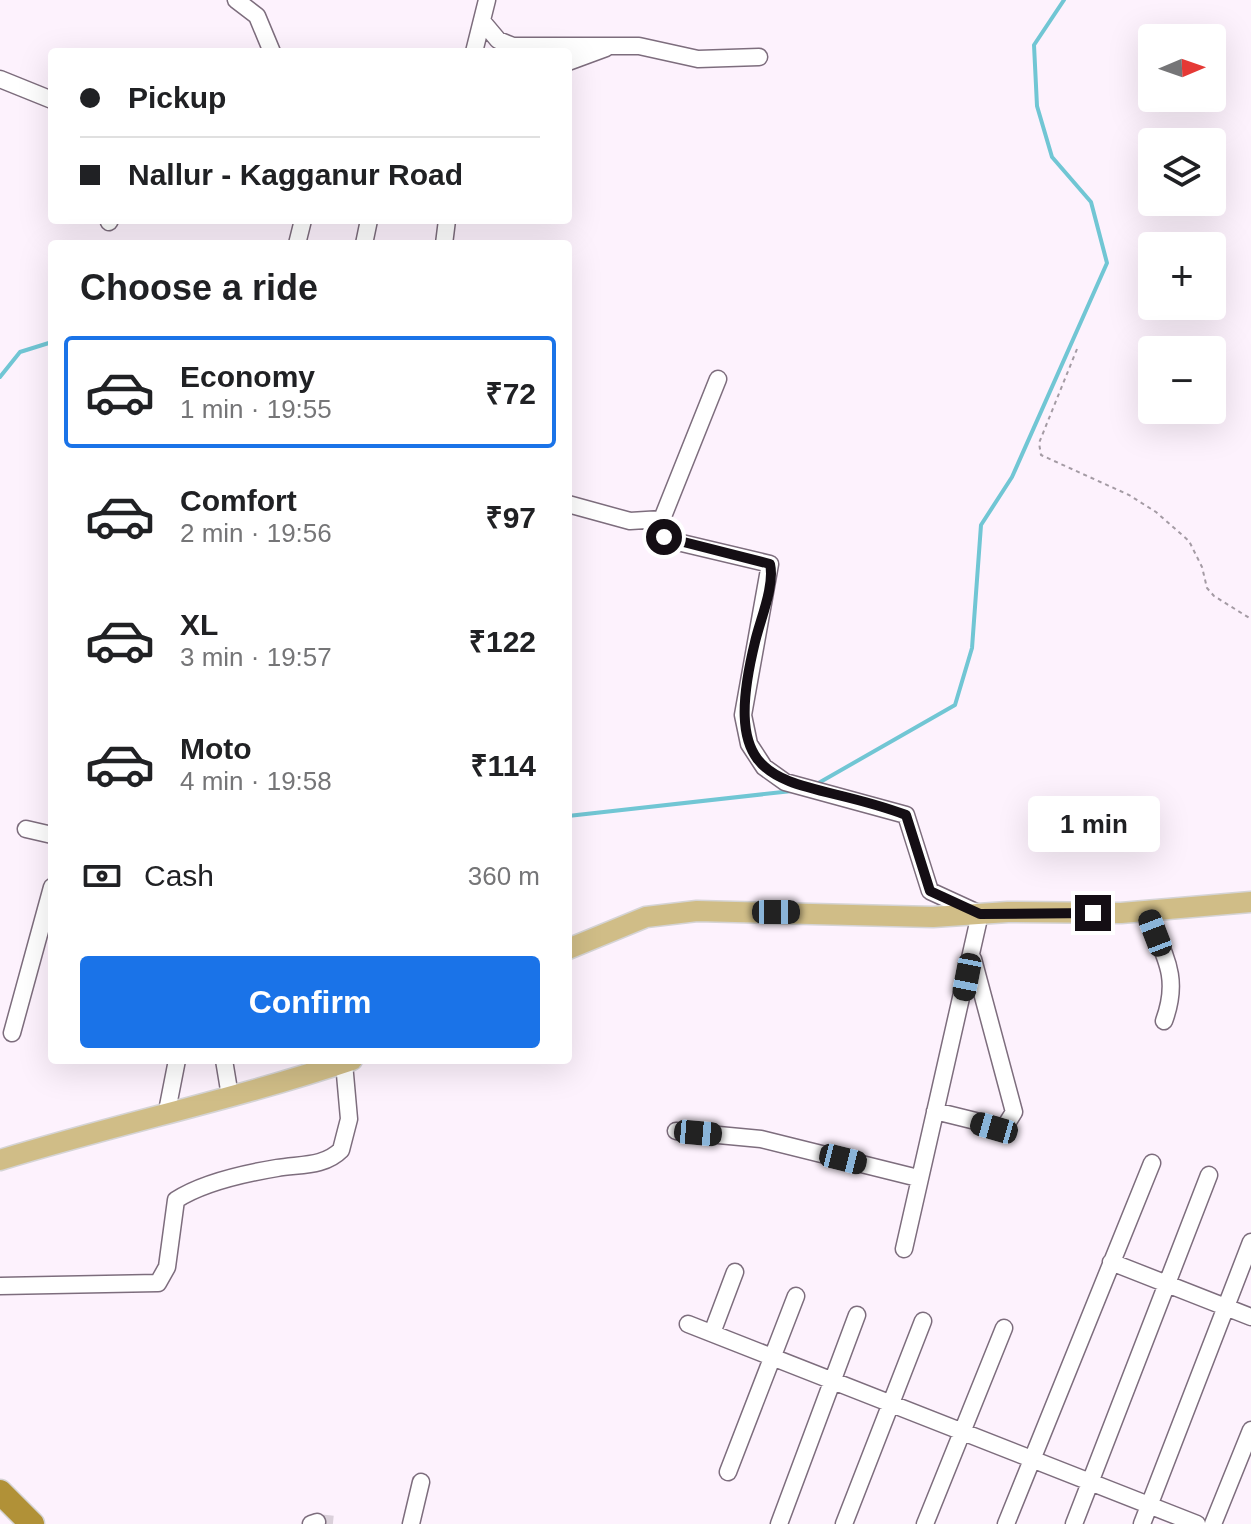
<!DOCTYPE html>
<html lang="en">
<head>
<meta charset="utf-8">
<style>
  :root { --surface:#fff; --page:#f6f6f6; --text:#202124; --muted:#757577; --line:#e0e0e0; --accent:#1a73e8 }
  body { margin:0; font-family:Helvetica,sans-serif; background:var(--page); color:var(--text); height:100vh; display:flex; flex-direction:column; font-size:30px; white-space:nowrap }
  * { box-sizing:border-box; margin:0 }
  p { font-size:26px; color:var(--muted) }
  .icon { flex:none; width:44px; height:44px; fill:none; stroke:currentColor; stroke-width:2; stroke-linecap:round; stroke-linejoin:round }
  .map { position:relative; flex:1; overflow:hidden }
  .panel { position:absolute; left:48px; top:240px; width:524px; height:824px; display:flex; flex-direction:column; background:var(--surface); border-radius:8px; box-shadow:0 8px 32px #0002 }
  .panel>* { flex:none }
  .banner { position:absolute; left:48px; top:48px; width:524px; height:176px; border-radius:8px; box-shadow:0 8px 32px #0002; display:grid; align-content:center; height:176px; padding:0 32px; background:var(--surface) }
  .needle { width:52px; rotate:88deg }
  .buttons { position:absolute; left:1138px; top:24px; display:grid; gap:16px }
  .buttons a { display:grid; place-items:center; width:88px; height:88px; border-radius:8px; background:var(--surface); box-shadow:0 8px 32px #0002; font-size:40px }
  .end { position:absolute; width:36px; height:36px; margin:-18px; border:10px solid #140e14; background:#fff; box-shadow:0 0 0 4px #fff }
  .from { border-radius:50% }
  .bubble { position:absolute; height:56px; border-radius:8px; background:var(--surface); box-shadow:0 8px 32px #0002; font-size:26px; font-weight:600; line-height:56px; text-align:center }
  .car { position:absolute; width:24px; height:48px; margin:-24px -12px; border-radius:10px; box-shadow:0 0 6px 2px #0007; background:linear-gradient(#222 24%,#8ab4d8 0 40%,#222 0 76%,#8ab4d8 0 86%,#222 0) }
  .banner b { display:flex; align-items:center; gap:28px; height:76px; font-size:30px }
  .banner b+b { border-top:2px solid var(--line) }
  .banner i { width:20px; height:20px; background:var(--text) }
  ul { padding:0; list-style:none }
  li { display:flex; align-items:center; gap:24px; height:112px; margin:0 16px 12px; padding:0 16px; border:4px solid transparent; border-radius:8px }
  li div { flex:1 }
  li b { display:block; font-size:30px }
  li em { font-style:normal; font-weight:600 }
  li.on { border-color:var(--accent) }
  li>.icon { width:72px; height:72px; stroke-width:1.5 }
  h2 { padding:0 32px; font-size:36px; line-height:96px }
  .pay { display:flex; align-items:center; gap:20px; height:88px; padding:0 32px; font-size:30px }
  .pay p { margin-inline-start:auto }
  .action { display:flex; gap:16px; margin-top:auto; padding:16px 32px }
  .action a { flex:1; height:92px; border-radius:8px; background:var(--accent); color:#fff; font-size:32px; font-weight:600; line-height:92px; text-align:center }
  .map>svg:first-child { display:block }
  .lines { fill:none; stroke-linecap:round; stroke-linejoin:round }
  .stream { stroke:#71c6d4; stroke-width:4 }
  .minor-tunnel { stroke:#dad0da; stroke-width:16; stroke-dasharray:16 8; stroke-linecap:butt }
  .minor-casing { stroke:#7d6d7d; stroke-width:19 }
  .major-casing { stroke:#d5d4d5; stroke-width:23 }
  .highway-casing { stroke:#d5d4d5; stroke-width:27 }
  .path { stroke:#a49ba4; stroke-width:2; stroke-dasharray:4 4; stroke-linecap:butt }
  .minor { stroke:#fff; stroke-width:16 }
  .major { stroke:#d0bd87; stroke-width:20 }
  .highway { stroke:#b19137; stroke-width:24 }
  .route { stroke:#140e14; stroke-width:10 }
</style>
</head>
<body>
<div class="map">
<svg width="1251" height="1524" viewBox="0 0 1251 1524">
  <rect width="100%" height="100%" fill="#fdf2fd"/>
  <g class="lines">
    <!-- stream -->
    <path class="stream" d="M0 377 20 352 52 342
      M815 785 955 705 972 648 981 525 1012 477 1107 263 1091 202 1052 157 1037 106 1034 45 1064 0
      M568 816 792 791"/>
    <!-- minor-tunnel -->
    <path class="minor-tunnel" d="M317 1522 337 1524"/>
    <!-- minor casing -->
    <g class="minor-casing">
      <path id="minor" d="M236 0 257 16 272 52
        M482 21 498 40 513 46H639L698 59 759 57
        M474 52 487 0
        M568 62 606 48
        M0 79 52 100
        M109 222 110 220
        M297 244 303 220
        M364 244 369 220
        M444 244 447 220
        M568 504 630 521 662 519 718 379
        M657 521 661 533 669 540 770 564 743 715 749 744 764 767 785 782 906 815 930 891 980 914 904 1249
        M26 829 52 835
        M1146 911C1163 954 1181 975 1164 1021
        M12 1033 52 887
        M224 1060 230 1096
        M167 1111 177 1060
        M935 1111 1004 1128 1014 1112 973 959
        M676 1131 761 1139 918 1178
        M1111 1262 1251 1317
        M0 1286 158 1283 167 1267 176 1200C202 1183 247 1173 277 1168 300 1164 324 1167 341 1150L349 1119 344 1063
        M688 1324 1197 1524
        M712 1333 735 1272
        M728 1472 796 1296
        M311 1524 317 1522
        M411 1524 421 1482
        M779 1524 857 1315
        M844 1524 923 1321
        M925 1524 1004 1328
        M1006 1524 1152 1163
        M1074 1524 1209 1175
        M1142 1524 1251 1242
        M1213 1524 1251 1430"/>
    </g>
    <!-- major casing -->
    <g class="major-casing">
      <path id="major" d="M568 949 646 917 697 911 933 917 1008 912 1121 913 1251 902
        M0 1160C117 1124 236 1099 352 1060"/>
    </g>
    <!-- highway casing -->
    <g class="highway-casing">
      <path id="highway" d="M0 1492 32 1524"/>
    </g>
    <!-- path -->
    <path class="path" d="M1077 349 1039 443 1041 455 1129 495 1156 512 1189 541 1202 567 1207 588 1214 596 1251 619"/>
    <!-- minor -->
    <use href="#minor" class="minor"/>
    <!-- major -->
    <use href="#major" class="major"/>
    <!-- highway -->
    <use href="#highway" class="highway"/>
  </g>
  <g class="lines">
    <!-- route -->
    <path class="route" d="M664 537 770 564C775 586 760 620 755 642 715 805 796 773 906 815L930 891 980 914 1093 913"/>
  </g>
</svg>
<div class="buttons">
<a><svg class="needle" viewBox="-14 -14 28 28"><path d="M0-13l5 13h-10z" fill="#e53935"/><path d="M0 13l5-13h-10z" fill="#757577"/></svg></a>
<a><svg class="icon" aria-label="layers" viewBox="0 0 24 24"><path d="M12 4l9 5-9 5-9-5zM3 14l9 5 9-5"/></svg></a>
<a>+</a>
<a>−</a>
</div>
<i class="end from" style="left:664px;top:537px"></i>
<i class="end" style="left:1093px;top:913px"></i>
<div class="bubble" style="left:1028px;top:796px;width:132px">1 min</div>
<i class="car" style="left:776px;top:912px;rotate:90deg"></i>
<i class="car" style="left:1155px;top:933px;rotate:339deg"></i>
<i class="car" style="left:967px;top:977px;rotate:191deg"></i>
<i class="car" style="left:994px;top:1128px;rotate:286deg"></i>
<i class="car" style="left:698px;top:1133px;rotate:95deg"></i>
<i class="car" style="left:843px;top:1159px;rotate:104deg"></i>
<div class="banner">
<b><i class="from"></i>Pickup</b>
<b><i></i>Nallur - Kagganur Road</b>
</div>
<section class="panel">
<h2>Choose a ride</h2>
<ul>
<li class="on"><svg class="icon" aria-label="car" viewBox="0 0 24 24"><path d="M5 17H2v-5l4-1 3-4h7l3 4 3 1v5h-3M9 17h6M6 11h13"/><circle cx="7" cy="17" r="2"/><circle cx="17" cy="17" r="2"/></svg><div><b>Economy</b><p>1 min · 19:55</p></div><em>₹72</em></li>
<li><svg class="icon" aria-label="car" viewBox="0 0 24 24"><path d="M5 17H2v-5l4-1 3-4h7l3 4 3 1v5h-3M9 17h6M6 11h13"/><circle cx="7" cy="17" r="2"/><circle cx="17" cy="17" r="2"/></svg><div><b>Comfort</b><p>2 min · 19:56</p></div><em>₹97</em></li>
<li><svg class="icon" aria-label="car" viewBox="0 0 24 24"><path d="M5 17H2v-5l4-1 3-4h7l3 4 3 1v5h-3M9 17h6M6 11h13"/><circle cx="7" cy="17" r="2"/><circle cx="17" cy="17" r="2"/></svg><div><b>XL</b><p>3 min · 19:57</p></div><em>₹122</em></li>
<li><svg class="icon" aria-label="car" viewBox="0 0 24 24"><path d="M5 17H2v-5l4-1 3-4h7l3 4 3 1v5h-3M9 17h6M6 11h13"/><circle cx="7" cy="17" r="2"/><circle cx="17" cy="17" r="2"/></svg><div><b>Moto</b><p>4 min · 19:58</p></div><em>₹114</em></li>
</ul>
<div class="pay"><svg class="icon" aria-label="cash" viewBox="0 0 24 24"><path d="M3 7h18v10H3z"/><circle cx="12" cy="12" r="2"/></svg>Cash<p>360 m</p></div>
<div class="action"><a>Confirm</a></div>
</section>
</div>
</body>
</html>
